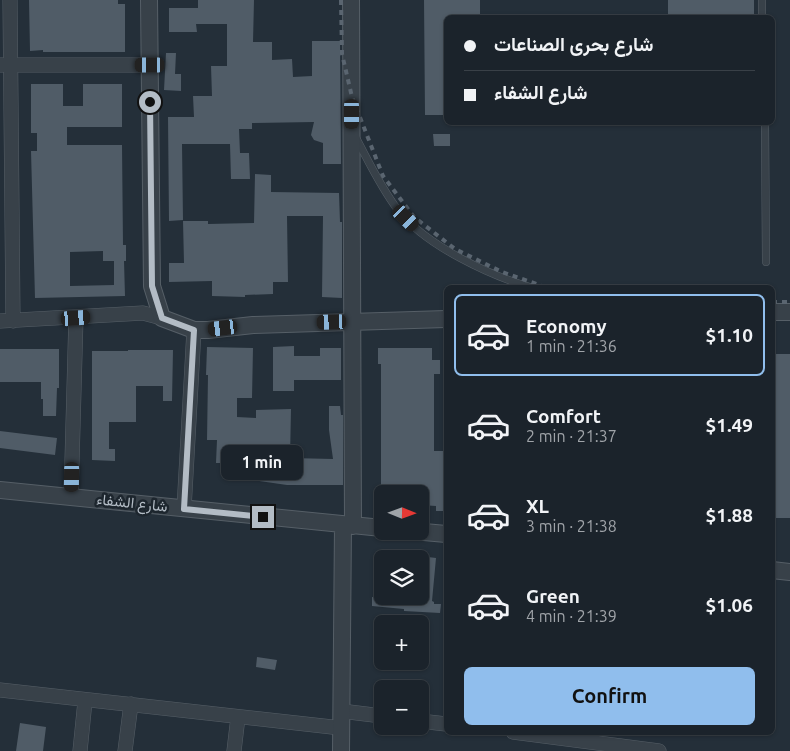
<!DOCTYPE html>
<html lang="en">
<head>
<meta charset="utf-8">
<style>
  :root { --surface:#1b232b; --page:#242b33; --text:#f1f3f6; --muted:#a0a4a9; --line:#394047; --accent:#90beed }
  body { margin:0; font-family:Ubuntu,Vazirmatn,sans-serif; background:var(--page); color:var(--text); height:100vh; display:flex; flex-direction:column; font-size:19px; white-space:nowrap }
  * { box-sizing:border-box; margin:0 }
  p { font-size:16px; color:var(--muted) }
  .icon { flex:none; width:28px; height:28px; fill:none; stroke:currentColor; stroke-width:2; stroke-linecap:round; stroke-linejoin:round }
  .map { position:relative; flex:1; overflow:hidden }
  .drawer { position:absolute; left:444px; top:285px; width:331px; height:450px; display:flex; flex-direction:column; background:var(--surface); border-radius:8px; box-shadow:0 1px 4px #0004,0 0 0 1px var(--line) }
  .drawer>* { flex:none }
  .guide { position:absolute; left:444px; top:15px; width:331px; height:110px; border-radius:8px; box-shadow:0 1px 4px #0004,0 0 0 1px var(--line); display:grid; align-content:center; height:110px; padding:0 20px; background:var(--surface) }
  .needle { width:32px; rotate:91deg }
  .fabs { position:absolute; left:374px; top:485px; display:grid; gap:10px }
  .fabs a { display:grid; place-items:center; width:55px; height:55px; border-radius:8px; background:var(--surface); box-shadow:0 1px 4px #0004,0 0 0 1px var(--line); font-size:25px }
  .end { position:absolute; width:22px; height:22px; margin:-11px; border:6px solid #b3bcc5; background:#111; box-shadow:0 0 0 2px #111 }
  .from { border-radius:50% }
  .bubble { position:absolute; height:35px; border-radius:8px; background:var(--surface); box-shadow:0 1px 4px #0004,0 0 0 1px var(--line); font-size:16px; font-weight:700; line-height:35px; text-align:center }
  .car { position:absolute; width:15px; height:30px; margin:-15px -8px; border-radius:6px; box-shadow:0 0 4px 1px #0007; background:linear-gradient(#222 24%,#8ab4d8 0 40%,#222 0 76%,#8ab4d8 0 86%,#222 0) }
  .guide b { display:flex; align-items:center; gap:18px; height:48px; font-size:19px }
  .guide b+b { border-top:1px solid var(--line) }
  .guide i { width:12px; height:12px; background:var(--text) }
  ul { padding:9px 0 0; list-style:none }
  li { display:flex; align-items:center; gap:15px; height:82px; margin:0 10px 8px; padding:0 10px; border:2px solid transparent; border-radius:8px }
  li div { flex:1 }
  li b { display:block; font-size:19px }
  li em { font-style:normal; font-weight:700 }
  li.on { border-color:var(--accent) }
  li>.icon { width:45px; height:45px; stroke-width:1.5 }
  .action { display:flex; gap:10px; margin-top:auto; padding:10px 20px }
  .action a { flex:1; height:58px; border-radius:8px; background:var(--accent); color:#111; font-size:20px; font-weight:700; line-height:58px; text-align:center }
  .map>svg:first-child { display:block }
  .building { fill:#505c67; fill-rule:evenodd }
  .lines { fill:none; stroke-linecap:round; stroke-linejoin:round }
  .service-casing { stroke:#565f67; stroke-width:8 }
  .minor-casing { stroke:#565f67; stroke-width:15 }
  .tertiary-casing { stroke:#565f67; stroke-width:18 }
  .service { stroke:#384149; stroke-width:7 }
  .minor { stroke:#384149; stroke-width:14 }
  .tertiary { stroke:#384149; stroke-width:16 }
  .rail { stroke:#5a6570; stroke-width:4; stroke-dasharray:5 5; stroke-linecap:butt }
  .route { stroke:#b3bcc5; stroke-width:6 }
  .labels { text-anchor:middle; stroke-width:5; stroke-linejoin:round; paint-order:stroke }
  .street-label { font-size:15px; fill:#b3bcc5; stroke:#1d262e }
</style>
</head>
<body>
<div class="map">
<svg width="790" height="751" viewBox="0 0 790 751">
  <rect width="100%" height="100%" fill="#242f39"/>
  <!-- building -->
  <path class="building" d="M29 0H118V4H125V52H43V50L30 51Z
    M198 0H254L253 42H272V60L292 59 293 77 312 76V41H340L341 164H323V143L314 140 311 135 314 122 252 123V129H239L240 153H249L250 179H231L230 144H182L183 220 169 221 168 117H194L193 96H212L211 66H227V24H196L197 32H169V8H198Z
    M424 0H480V18H446V115H425Z
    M668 0H754V18H668Z
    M166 53H176L175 74H181V91L164 90Z
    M31 84H63V106H83V84H122V127H67V145H122L123 245H126V261H124L125 296 35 298 31 151H37V133H31ZM103 251V261H114V285L70 286V252Z
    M433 134H450V146H434Z
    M255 174 271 175V192L339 193 340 222H342V298L322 297 323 216H287L288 282H273V294L245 295V297L212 296V281L169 282V263H184L183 221H208V224L254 223Z
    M294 346V356H320V348H341V380H294V391H273V347Z
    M207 347 253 348 252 398H237V417L256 418V410L291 409 290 458 333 459 329 430V406H340L341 415H343V485H287L223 476V463H216L217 440H207L208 375H206Z
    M378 348H432V360H440V374H434V451H446V511H436V506L420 505V494H381V364H378Z
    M0 349H59V388H57L56 416H43V399H41V382H0Z
    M128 350H173L172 401H163V386H136V422H109V449H115V461L92 460V351H128Z
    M772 354H790V518H772Z
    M0 431 57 438 55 455 0 448Z
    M420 556 436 558 432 601 434 602V604H441L440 613 404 611V609L372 606V597L420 601Z
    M257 657 277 660 275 670 256 667Z
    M20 723 46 727 43 751H16Z"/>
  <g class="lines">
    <!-- service casing -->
    <g class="service-casing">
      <path id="service" d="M762 18V0
        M765 122 766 262
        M356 138C369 162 381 188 398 210 426 246 491 276 533 288"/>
    </g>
    <!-- minor casing -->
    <g class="minor-casing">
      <path id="minor" d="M10 0 13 321
        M0 65H150
        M0 321 143 313 162 318
        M71 497 76 317
        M184 509 194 330
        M0 690 341 728
        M341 711 382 716
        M420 721 446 724
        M513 732 659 751
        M80 751 85 701
        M125 751 131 704
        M234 751 238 717"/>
    </g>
    <!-- tertiary casing -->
    <g class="tertiary-casing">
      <path id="tertiary" d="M149 0 152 286 162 318 194 330H208L253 325 446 319
        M351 0 353 526
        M772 312H790
        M0 490 382 528
        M413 531 446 534
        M772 570 790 572
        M341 751 343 525"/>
    </g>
    <!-- service -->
    <use href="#service" class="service"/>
    <!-- minor -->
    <use href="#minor" class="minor"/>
    <!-- tertiary -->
    <use href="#tertiary" class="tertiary"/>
    <!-- rail -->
    <path class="rail" d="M341 0 342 54 352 97 383 176 414 217 455 249 502 272 548 288
      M772 302H790"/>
  </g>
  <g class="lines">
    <!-- route -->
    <path class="route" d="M150 102 152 286 162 318 194 330 184 509 263 517"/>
  </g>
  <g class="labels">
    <!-- street labels -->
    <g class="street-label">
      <text transform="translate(132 503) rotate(6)" y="5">شارع الشفاء</text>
    </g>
  </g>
</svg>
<div class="fabs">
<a><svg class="needle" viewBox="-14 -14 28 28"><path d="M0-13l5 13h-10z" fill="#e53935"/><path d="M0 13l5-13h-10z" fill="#a0a4a9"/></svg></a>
<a><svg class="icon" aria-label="layers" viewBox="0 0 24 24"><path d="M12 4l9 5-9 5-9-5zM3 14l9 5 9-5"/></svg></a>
<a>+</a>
<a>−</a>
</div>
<i class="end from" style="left:150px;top:102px"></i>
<i class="end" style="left:263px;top:517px"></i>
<div class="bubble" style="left:221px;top:445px;width:82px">1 min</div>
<i class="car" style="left:150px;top:65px;rotate:270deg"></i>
<i class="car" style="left:352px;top:114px;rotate:180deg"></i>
<i class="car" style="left:406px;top:218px;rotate:135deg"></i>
<i class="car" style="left:76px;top:318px;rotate:86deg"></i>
<i class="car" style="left:332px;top:322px;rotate:268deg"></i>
<i class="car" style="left:223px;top:328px;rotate:263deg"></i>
<i class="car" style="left:72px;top:477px;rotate:181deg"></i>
<div class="guide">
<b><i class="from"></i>شارع بحرى الصناعات</b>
<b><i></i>شارع الشفاء</b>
</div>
<section class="drawer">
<ul>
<li class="on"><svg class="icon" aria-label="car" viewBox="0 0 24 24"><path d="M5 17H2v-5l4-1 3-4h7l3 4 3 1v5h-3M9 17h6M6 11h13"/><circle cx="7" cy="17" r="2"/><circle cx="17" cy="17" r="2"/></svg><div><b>Economy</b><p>1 min · 21:36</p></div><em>$1.10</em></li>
<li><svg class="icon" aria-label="car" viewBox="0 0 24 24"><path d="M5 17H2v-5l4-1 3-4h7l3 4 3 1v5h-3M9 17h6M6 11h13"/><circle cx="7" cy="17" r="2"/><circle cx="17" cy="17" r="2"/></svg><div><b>Comfort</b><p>2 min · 21:37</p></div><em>$1.49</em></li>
<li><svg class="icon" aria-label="car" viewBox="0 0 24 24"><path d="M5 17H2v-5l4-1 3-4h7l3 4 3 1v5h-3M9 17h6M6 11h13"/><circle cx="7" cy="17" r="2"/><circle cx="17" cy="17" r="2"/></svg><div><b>XL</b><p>3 min · 21:38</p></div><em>$1.88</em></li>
<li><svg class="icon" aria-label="car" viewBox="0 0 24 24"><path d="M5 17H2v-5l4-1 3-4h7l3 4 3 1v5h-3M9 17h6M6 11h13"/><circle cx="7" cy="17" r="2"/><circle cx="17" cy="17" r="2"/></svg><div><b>Green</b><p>4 min · 21:39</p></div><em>$1.06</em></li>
</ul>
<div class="action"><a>Confirm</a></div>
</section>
</div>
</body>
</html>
